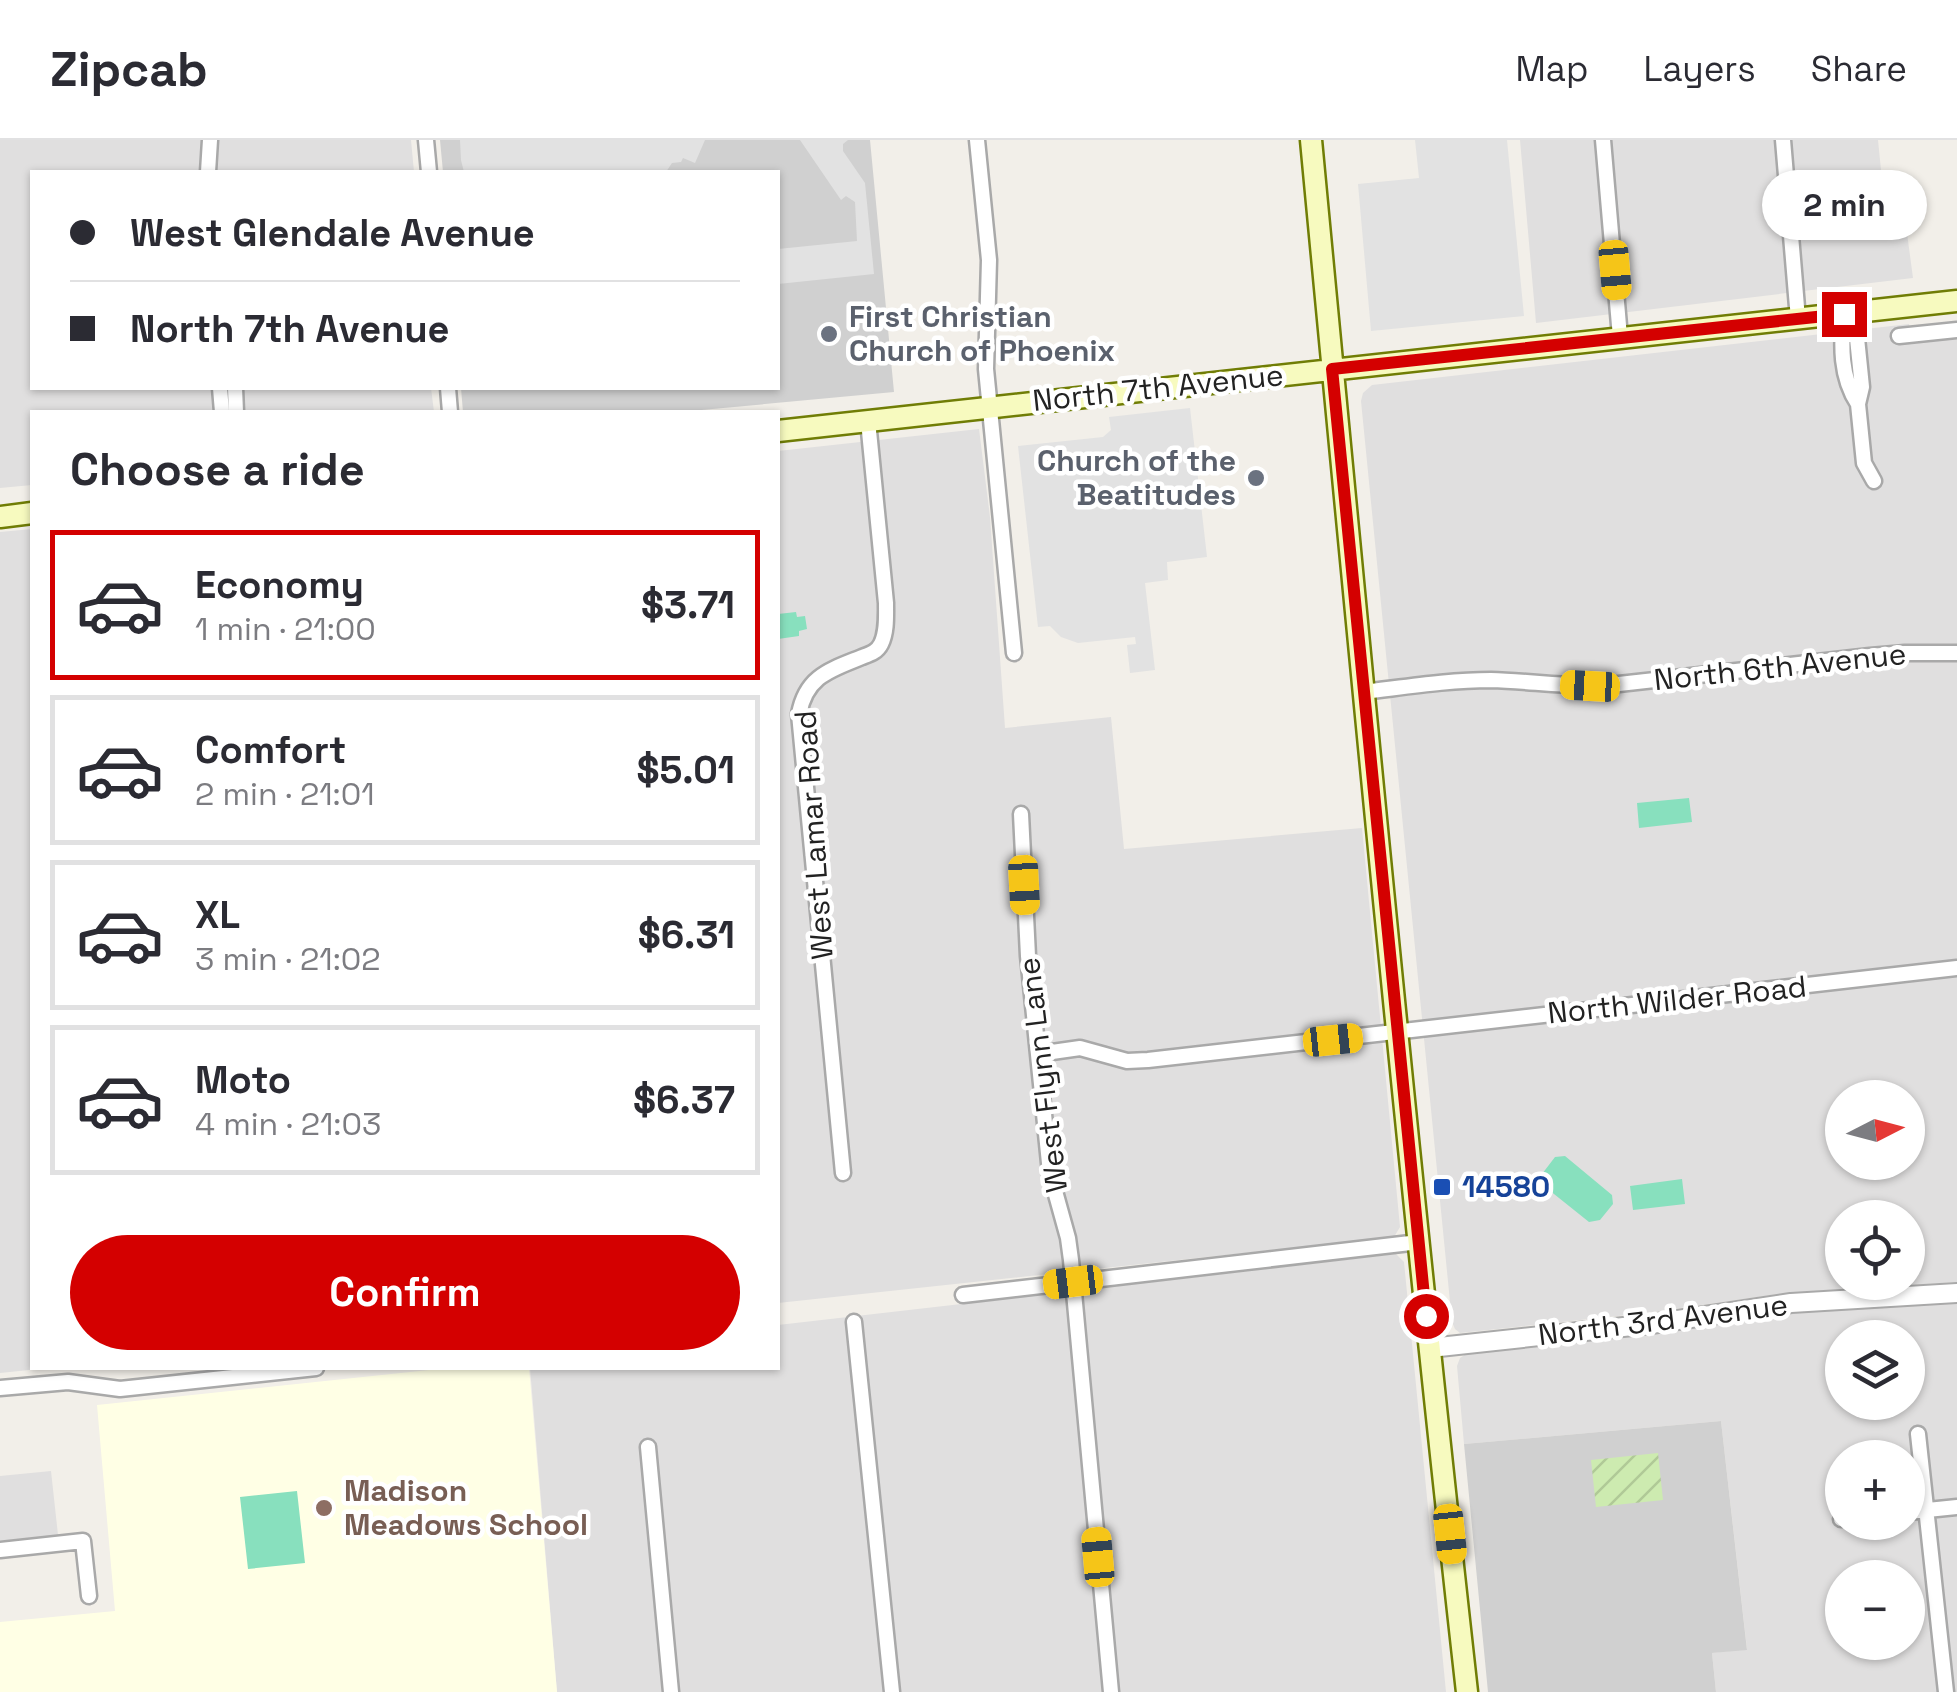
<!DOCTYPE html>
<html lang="en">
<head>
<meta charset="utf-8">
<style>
  :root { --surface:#fff; --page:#f2f2f3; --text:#2b2b33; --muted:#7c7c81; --line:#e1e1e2; --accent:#d40000 }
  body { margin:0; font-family:"Space Grotesk",sans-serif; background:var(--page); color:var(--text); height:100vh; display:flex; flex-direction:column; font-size:38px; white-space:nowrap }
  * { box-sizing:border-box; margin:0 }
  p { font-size:32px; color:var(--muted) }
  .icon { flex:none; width:55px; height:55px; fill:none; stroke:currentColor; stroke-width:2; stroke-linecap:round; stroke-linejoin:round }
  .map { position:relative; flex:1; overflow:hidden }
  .sheet { position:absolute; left:30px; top:270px; width:750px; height:960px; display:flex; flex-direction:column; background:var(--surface); border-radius:0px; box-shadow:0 2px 8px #0004 }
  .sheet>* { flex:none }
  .banner { position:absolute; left:30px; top:30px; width:750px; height:220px; border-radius:0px; box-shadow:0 2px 8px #0004; display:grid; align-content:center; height:220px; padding:0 40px; background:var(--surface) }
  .needle { width:65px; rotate:84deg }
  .fabs { position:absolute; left:1825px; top:940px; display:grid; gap:20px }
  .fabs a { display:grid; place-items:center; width:100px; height:100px; border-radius:50%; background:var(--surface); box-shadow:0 2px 8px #0004; font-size:50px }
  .end { position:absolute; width:45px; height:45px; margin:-22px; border:12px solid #d40000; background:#fff; box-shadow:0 0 0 5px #fff }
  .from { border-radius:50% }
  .bubble { position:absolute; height:70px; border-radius:35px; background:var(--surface); box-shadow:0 2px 8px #0004; font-size:32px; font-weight:800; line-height:70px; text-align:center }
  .car { position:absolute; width:30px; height:60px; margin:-30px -15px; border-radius:12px; box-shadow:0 0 8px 2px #0007; background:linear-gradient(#f5c518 24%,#345 0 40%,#f5c518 0 76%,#345 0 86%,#f5c518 0) }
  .banner b { display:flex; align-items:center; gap:35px; height:95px; font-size:38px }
  .banner b+b { border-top:2px solid var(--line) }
  .banner i { width:25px; height:25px; background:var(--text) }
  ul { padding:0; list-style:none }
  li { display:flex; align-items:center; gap:30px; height:150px; margin:0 20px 15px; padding:0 20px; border:5px solid var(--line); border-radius:0px }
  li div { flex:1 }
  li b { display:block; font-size:38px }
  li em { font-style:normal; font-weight:800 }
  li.on { border-color:var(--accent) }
  li>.icon { width:90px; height:90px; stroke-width:1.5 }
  h2 { padding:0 40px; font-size:45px; line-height:120px }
  .action { display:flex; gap:20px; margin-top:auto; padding:20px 40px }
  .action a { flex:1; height:115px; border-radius:60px; background:var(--accent); color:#fff; font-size:40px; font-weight:800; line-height:115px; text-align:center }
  header { display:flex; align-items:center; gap:60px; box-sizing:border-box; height:140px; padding:0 50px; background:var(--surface); border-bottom:2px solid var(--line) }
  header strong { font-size:48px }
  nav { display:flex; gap:55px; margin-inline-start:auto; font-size:35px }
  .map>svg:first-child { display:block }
  .residential { fill:#e0dfdf; fill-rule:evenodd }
  .education { fill:#ffffe5 }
  .religious { fill:#d0d0d0 }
  .garden { fill:url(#garden-furrows) }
  .pitch { fill:#88e0be }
  .parking { fill:#e2e2e2 }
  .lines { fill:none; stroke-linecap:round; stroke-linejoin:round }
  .minor-casing { stroke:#a9a9a9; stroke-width:19 }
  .tertiary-casing { stroke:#a9a9a9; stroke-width:22 }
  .secondary-casing { stroke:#707d05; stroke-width:25 }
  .minor { stroke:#fff; stroke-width:14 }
  .tertiary { stroke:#fff; stroke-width:18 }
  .secondary { stroke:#f7fabf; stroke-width:20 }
  .route { stroke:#d40000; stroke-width:12 }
  .worship-dot { fill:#6b7280; stroke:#fff; stroke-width:4 }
  .transit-dot { fill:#1a4fb4; stroke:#fff; stroke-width:4 }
  .education-dot { fill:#8d6e63; stroke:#fff; stroke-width:4 }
  .labels { text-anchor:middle; stroke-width:9; stroke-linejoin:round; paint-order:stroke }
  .worship-label { font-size:30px; font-weight:bold; fill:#5b616d; stroke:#fff; text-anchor:start }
  .street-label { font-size:30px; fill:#222; stroke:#fff }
  .transit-label { font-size:30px; font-weight:bold; fill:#164399; stroke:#fff; text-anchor:start }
  .education-label { font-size:30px; font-weight:bold; fill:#785e54; stroke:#fff; text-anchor:start }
</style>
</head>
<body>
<header>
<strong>Zipcab</strong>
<nav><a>Map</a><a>Layers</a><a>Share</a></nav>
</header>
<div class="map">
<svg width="1957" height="1552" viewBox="0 0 1957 1552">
  <defs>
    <pattern id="garden-furrows" width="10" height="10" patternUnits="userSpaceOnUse" patternTransform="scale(2.5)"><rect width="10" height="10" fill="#cdebb0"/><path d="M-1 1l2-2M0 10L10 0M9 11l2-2" fill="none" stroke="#b0c997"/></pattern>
  </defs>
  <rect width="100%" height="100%" fill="#f2efe9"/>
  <!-- residential -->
  <path class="residential" d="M0 0H411L414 32H32V248H431L434 272H32V345L0 348Z
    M1520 0H1878L1886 80 1905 78 1913 138 1536 183Z
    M1909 184 1912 202 1957 197V1142L1785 1153 1646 1173 1460 1193 1455 1189 1452 1182 1361 261 1363 253 1372 245ZM1842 958H1908V1022H1842ZM1842 1078H1908V1142H1842Z
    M979 289 990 377 1005 588 1111 577 1124 709 1362 688 1400 1087 1394 1097 778 1163V311Z
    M32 389V1228H48L0 1233V392Z
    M1396 1114 1404 1122 1446 1552H557L530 1228H778V1185Z
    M1957 1162V1552H1716L1712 1513 1747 1509 1721 1281 1464 1304 1457 1226 1460 1218 1466 1214 1670 1191 1763 1175ZM1842 1198H1908V1262H1842ZM1842 1318H1908V1382H1842ZM1842 1438H1908V1502H1842Z
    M51 1331 58 1395 0 1401V1336Z"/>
  <!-- education -->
  <path class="education" d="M448 1228H529L557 1552H0V1482L115 1471 97 1265Z"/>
  <!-- religious -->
  <path class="religious" d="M440 0H870L894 252 680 272H463L461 248H778V32H443Z
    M1721 1281 1747 1510 1712 1513 1716 1552H1488L1464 1304Z"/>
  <!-- garden -->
  <path class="garden" d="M1658 1313 1663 1360 1596 1367 1591 1320Z"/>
  <!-- pitch -->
  <path class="pitch" d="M796 472 797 477 805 476 807 489 799 491V496L778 499V474Z
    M1689 658 1692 682 1639 688 1637 663Z
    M1565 1016 1612 1055 1613 1064 1600 1080 1589 1082 1544 1046 1542 1034 1555 1017Z
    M1682 1039 1685 1064 1633 1070 1630 1046Z
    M297 1351 305 1423 248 1429 240 1357Z"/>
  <!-- parking -->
  <path class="parking" d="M460 0H705L695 23 683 18 681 22 672 23 666 32H464L461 20Z
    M800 0H848L843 4V11L865 43 874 134 778 144V109L857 101 855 62 846 56 841 60Z
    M1415 0H1507L1524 176 1371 191 1358 44 1419 38Z
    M1190 268 1207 417 1167 422 1168 440 1145 443 1155 530 1130 533 1127 505 1136 504 1135 497 1078 503 1061 497 1050 486 1038 487 1018 306 1103 297 1111 290 1109 277Z"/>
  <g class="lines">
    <!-- minor casing -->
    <g class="minor-casing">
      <path id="minor" d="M426 0 429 32
        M977 0 989 120 986 229 1014 513
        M1603 0 1620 197
        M1783 0 1798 179
        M208 32 210 0
        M1844 174 1857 198 1862 247 1858 264 1864 323 1874 341
        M1844 174C1841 205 1840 237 1858 264
        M1899 196 1957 190
        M220 248 222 272
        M235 248 236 272
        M448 248 450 272
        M1364 552C1406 547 1448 540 1491 540 1531 541 1570 548 1610 545L1870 516 1905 513H1957
        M1021 674 1028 816 1050 1033 1068 1098 1071 1120 1111 1552
        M1038 914 1080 908 1127 921 1148 920 1957 828
        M843 1033 799 574C806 536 830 530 862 517 870 514 877 512 881 504 887 492 886 476 886 463L868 281
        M963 1155 1419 1102
        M854 1182 892 1552
        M0 1248 68 1242 120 1249 316 1228
        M1918 1294 1946 1552
        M648 1307 671 1552
        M1908 1372 1957 1367
        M1841 1379H1842
        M0 1410 83 1401 89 1456"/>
    </g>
    <!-- tertiary casing -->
    <g class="tertiary-casing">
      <path id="tertiary" d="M1430 1208 1651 1184 1791 1163 1957 1153"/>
    </g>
    <!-- secondary casing -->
    <g class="secondary-casing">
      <path id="secondary" d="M1311 0C1360 518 1409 1035 1467 1552
        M778 291 1957 161
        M0 377 32 373"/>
    </g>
    <!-- minor -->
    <use href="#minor" class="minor"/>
    <!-- tertiary -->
    <use href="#tertiary" class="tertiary"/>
    <!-- secondary -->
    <use href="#secondary" class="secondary"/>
  </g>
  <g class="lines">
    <!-- route -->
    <path class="route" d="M1426 1176 1332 229 1844 174"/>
  </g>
  <!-- markers -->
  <g class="worship-dot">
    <circle cx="829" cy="194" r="10"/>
    <circle cx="1256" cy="338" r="10"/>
  </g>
  <rect class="transit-dot" x="1432" y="1037" width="20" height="20" rx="5"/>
  <circle class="education-dot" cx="324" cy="1368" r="10"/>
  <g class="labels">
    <!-- worship labels -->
    <g class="worship-label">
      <text x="849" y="187">First Christian<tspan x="849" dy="34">Church of Phoenix</tspan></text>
      <text x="1236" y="331" text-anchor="end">Church of the<tspan x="1236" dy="34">Beatitudes</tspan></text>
    </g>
    <!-- street labels -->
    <g class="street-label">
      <text transform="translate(1158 248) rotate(-6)" y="10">North 7th Avenue</text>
      <text transform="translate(1780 527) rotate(-6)" y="10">North 6th Avenue</text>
      <text transform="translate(814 695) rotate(-94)" y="10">West Lamar Road</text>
      <text transform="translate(1677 860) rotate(-6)" y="10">North Wilder Road</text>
      <text transform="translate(1043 935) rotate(-97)" y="10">West Flynn Lane</text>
      <text transform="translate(1663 1180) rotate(-7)" y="10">North 3rd Avenue</text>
    </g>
    <!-- transit labels -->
    <g class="transit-label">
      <text x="1462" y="1057">14580</text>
    </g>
    <!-- education labels -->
    <g class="education-label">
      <text x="344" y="1361">Madison<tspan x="344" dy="34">Meadows School</tspan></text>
    </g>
  </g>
</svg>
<div class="fabs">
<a><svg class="needle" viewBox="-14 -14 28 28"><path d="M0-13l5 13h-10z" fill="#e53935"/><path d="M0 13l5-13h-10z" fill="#7c7c81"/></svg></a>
<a><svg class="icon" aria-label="locate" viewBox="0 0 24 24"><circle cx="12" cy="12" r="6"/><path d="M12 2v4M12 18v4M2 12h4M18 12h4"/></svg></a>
<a><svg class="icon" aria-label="layers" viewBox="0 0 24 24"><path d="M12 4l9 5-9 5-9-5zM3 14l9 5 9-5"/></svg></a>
<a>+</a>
<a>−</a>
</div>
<i class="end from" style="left:1426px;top:1176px"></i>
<i class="end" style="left:1844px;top:174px"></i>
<div class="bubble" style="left:1762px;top:30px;width:165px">2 min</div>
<i class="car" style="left:1615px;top:130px;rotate:175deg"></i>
<i class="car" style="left:1590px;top:546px;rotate:273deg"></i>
<i class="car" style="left:1024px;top:745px;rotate:177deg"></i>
<i class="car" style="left:1333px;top:900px;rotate:84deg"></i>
<i class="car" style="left:1073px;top:1142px;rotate:263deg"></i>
<i class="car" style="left:1450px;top:1394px;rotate:174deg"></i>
<i class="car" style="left:1098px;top:1417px;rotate:355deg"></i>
<div class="banner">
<b><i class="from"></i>West Glendale Avenue</b>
<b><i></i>North 7th Avenue</b>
</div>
<section class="sheet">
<h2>Choose a ride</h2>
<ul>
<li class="on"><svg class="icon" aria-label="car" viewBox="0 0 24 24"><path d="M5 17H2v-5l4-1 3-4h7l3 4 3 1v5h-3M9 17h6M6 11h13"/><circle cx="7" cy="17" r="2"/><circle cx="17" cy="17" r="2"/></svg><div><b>Economy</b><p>1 min · 21:00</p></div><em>$3.71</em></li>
<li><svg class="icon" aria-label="car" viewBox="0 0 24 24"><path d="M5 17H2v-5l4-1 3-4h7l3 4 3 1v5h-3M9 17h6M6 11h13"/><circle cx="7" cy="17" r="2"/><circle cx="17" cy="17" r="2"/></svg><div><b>Comfort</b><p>2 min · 21:01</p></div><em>$5.01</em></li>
<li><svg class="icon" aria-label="car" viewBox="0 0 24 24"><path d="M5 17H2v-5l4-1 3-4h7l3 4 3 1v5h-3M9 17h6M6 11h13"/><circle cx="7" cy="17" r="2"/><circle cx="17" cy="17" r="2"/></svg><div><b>XL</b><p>3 min · 21:02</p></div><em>$6.31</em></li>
<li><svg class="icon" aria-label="car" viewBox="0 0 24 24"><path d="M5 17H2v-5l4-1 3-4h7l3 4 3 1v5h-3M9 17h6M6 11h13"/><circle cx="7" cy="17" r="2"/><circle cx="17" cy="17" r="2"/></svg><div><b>Moto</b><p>4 min · 21:03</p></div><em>$6.37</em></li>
</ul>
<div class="action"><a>Confirm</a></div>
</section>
</div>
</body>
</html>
